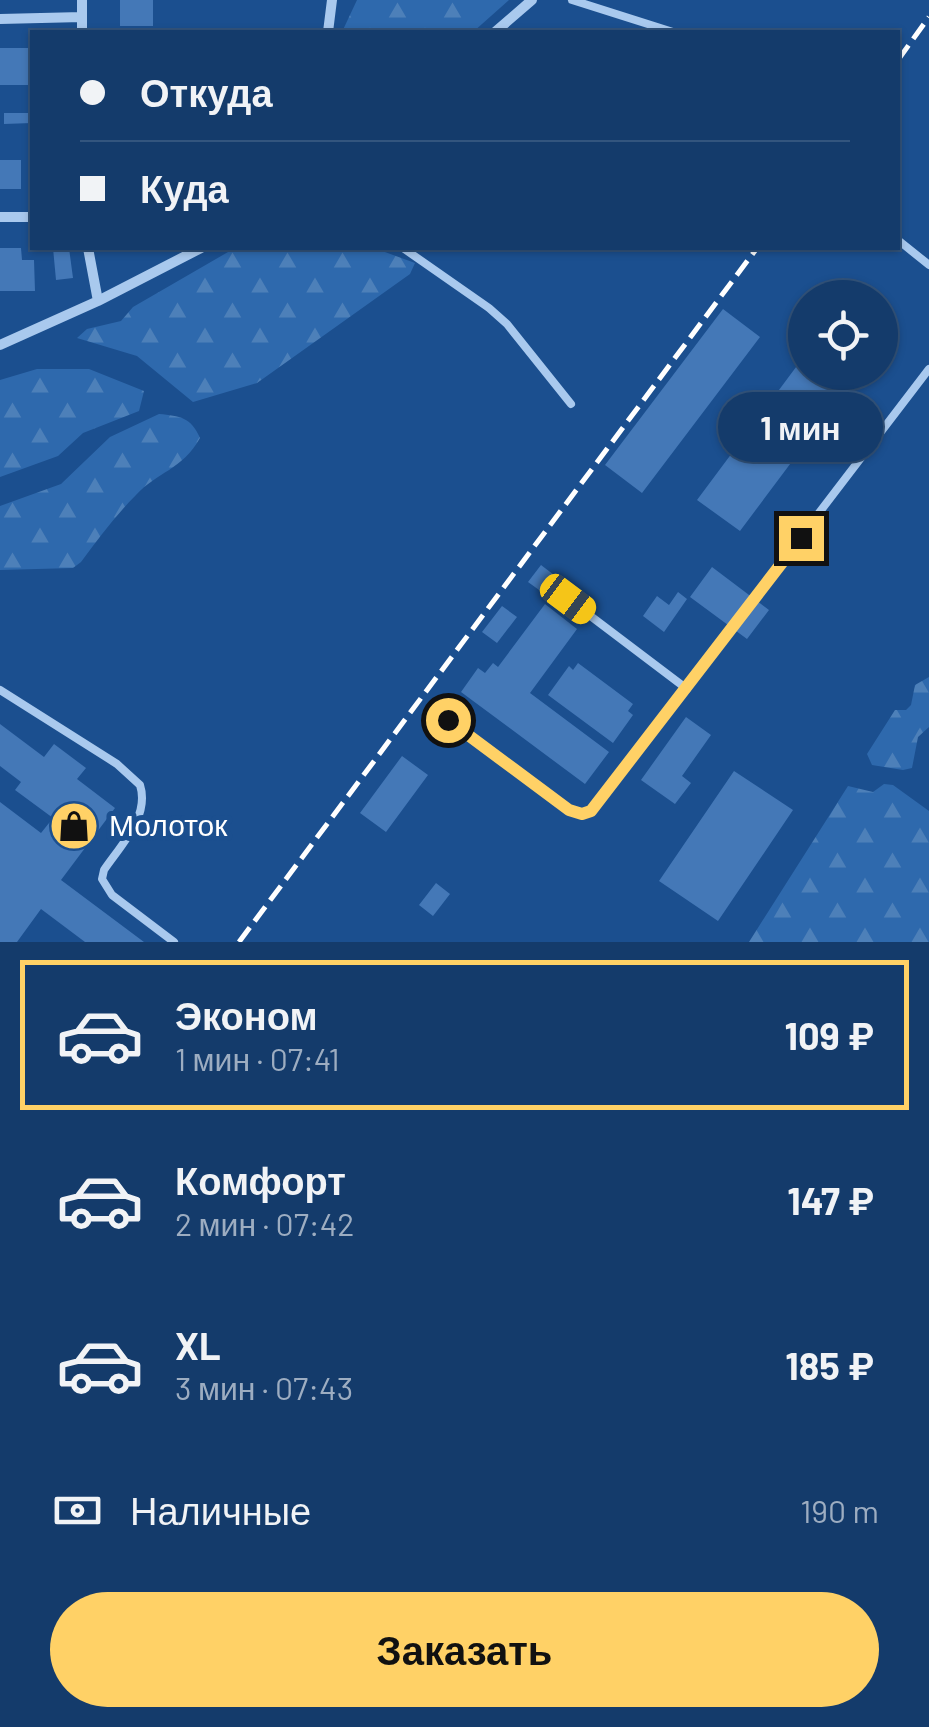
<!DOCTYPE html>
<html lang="ru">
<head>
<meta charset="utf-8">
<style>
  :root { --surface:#143b6b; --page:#214673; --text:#f1f3f6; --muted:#9dadc1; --line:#33557e; --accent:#ffd166 }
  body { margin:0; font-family:Barlow,sans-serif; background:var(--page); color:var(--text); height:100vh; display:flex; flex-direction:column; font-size:38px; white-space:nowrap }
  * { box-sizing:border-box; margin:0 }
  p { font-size:32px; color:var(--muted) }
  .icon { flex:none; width:55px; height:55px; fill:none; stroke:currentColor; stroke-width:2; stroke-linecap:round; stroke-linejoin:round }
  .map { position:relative; height:942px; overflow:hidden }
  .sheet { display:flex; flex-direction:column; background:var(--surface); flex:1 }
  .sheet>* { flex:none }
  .hud { position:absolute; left:30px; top:30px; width:870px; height:220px; border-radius:0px; box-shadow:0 2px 8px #0004,0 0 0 2px var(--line); display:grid; align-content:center; height:220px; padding:0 50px; background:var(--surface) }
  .tools { position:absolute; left:788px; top:280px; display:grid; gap:20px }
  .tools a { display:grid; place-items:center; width:110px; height:110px; border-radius:50%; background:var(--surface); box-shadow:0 2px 8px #0004,0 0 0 2px var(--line); font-size:50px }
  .end { position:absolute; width:45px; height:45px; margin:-22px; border:12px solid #ffd166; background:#111; box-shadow:0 0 0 5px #111 }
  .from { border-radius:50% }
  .bubble { position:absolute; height:70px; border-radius:35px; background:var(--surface); box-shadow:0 2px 8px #0004,0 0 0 2px var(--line); font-size:32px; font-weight:700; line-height:70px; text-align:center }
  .car { position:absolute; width:30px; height:60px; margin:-30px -15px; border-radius:12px; box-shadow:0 0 8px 2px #0007; background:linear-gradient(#f5c518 24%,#345 0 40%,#f5c518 0 76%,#345 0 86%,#f5c518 0) }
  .hud b { display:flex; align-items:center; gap:35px; height:95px; font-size:38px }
  .hud b+b { border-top:2px solid var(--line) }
  .hud i { width:25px; height:25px; background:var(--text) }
  ul { padding:18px 0 0; list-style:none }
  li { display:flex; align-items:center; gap:30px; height:150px; margin:0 20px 15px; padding:0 30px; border:5px solid transparent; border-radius:0px }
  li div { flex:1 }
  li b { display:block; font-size:38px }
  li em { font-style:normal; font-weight:700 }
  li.active { border-color:var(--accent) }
  li>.icon { width:90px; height:90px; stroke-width:1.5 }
  .pay { display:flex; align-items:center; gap:25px; height:110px; padding:0 50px; font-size:38px }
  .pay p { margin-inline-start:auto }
  .action { display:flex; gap:20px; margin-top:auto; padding:20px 50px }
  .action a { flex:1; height:115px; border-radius:60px; background:var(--accent); color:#111; font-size:40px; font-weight:700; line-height:115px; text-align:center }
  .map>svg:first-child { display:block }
  .forest { fill:url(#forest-firs) }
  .building { fill:#4478b7 }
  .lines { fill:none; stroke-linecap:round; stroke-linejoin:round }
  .service { stroke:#a9c9ee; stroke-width:8 }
  .minor { stroke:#a9c9ee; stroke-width:10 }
  .rail { stroke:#fff; stroke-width:5; stroke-dasharray:18 8; stroke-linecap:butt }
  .route { stroke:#ffd166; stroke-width:12 }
  .labels { text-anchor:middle; stroke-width:10; stroke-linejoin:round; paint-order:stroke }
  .poi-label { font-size:30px; fill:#fff; stroke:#1b4f8f; text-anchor:start }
</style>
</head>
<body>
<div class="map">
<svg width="929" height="942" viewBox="0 0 929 942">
  <defs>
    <pattern id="forest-firs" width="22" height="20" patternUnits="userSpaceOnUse" patternTransform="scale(2.5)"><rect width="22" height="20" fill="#2e69ad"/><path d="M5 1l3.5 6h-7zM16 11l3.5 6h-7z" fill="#4d80b9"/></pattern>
  </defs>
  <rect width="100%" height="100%" fill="#1b4f8f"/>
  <!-- forest -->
  <path class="forest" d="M357 0H509L473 32H342Z
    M235 248H374L415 263 410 274 257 383 193 402 137 356 77 338 87 329 121 321 133 307Z
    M37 369H89L144 391 139 411 83 433 58 456 0 477V380Z
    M159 414C180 416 191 417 200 438 182 470 157 472 136 495 116 515 98 539 81 562L73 568 0 570V506L61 484 110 437Z
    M929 677V727L918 737 912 768 903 770 872 765 867 754 895 710H906L911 705 915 685Z
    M884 784 893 785 929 811V942H749L848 786 873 792Z"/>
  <!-- building -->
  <path class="building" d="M120 0H153V26H120Z
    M0 48H29L30 85H0Z
    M4 113H32V123L4 124Z
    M0 160H21V189H0Z
    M0 248H21L22 260H34L35 291H0Z
    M53 248H69L73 278 56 280Z
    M723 309 760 337 642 493 605 465Z
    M805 355V372H859L740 531 697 500Z
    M541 565 558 578 546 595 528 582Z
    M712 567 769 610 747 639 690 597Z
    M678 592 687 599 664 632 643 616 657 596 669 605Z
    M545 604 577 629 530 693 609 752 585 784 461 692 478 668 485 673 493 663 498 667Z
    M502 606 517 617 497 643 482 632Z
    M578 663 633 704 628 711 633 715 613 743 548 695 569 666 573 670Z
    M686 717 711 735 682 776 691 783 675 804 641 780Z
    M0 724 44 757 54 744 86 768 77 779 115 808 61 880 144 942H85L41 909 17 942H0V802L41 833 53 818 15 790 21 782 0 766Z
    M402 756 428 775 386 832 360 813Z
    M734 771 793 810 718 921 659 881Z
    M436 883 450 894 433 916 419 905Z"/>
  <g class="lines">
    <!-- service -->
    <path class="service" d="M572 0 673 32
      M898 240 929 265
      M403 248 489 308 507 324 571 404
      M568 599 687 689
      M0 690 117 764 140 785C150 816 121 845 104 870L102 879 112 895 174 942
      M448 720 569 810 581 814 591 811 929 369"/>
    <!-- minor -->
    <path class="minor" d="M82 0V32
      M0 19 82 17
      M328 32 332 0
      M495 32 532 0
      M0 217H32
      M88 248 98 301
      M0 345 98 301 201 248"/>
    <!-- rail -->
    <path class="rail" d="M898 60 929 17
      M239 942 757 248"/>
  </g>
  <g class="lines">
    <!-- route -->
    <path class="route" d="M448 720 569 810 582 814 591 811 801 538"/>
  </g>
  <!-- icons -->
  <defs>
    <g id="shop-disc" transform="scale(2.5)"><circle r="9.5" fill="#ffd166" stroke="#1b4f8f"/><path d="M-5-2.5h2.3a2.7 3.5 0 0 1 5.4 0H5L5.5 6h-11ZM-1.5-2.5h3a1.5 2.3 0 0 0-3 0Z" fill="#111"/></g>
  </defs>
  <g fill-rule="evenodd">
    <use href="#shop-disc" x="74" y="826"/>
  </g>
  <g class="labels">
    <!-- poi labels -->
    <g class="poi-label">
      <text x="109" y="836">Молоток</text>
    </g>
  </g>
</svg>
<div class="tools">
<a><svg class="icon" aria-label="locate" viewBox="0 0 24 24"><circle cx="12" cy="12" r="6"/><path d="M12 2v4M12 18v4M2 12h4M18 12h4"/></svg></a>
</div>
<i class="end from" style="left:448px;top:720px"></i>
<i class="end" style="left:801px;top:538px"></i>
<div class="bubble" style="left:718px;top:392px;width:165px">1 мин</div>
<i class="car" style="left:568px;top:599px;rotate:127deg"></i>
<div class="hud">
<b><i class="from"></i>Откуда</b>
<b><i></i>Куда</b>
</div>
</div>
<section class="sheet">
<ul>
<li class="active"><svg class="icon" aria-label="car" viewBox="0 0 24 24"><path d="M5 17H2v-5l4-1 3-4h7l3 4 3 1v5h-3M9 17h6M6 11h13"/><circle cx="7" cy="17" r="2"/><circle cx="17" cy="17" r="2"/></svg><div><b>Эконом</b><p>1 мин · 07:41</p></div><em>109 ₽</em></li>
<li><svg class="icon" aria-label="car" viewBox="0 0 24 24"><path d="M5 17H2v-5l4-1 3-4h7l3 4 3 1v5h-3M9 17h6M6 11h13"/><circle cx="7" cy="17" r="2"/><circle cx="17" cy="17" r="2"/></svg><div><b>Комфорт</b><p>2 мин · 07:42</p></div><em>147 ₽</em></li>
<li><svg class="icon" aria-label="car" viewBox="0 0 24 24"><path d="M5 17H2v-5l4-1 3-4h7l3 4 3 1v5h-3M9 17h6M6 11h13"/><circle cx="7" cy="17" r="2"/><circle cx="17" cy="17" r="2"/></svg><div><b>XL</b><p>3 мин · 07:43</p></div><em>185 ₽</em></li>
</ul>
<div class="pay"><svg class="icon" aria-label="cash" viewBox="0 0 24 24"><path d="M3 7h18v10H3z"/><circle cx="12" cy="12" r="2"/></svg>Наличные<p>190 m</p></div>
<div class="action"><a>Заказать</a></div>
</section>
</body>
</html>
